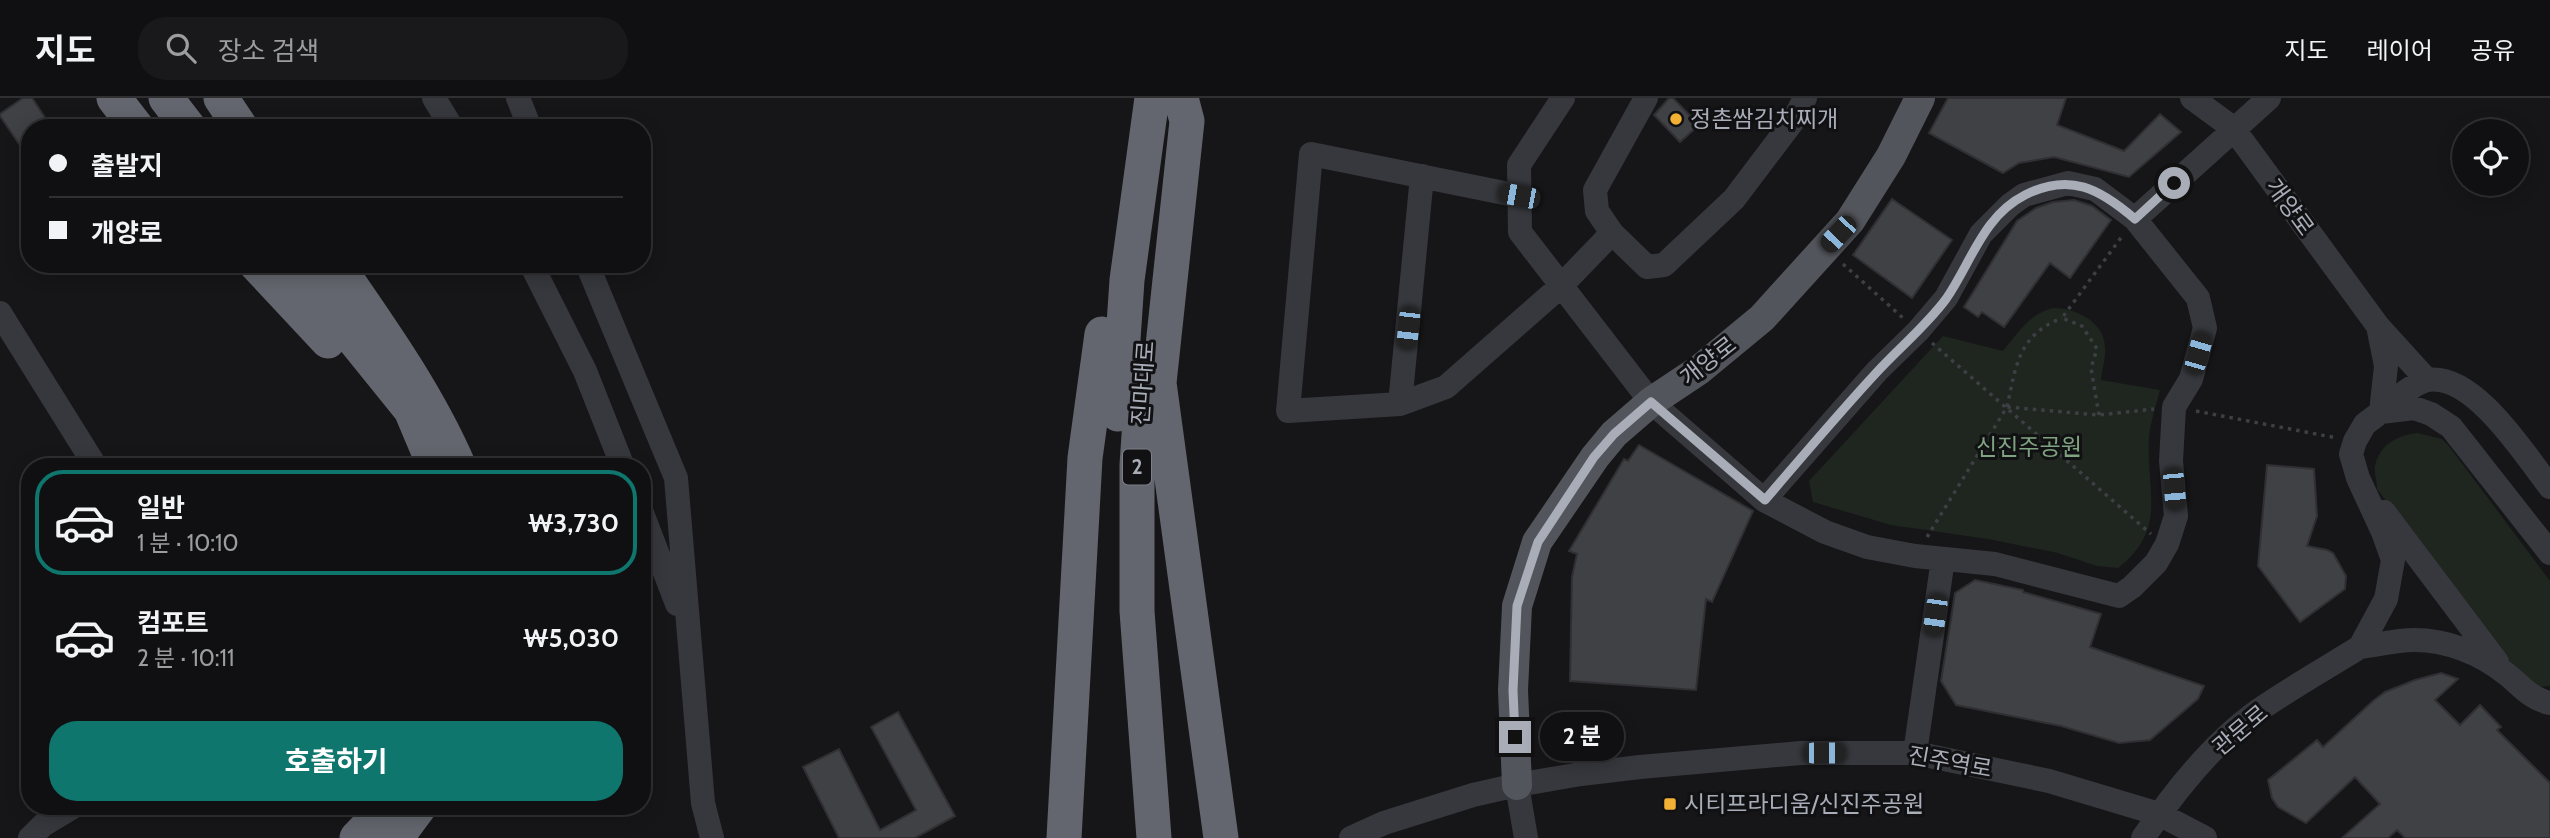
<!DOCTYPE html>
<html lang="ko">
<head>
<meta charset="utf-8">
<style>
  :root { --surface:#101012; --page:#19191b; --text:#f1f3f6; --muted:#9c9d9f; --line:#303032; --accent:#0f766e }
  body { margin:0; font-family:Cabin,"Noto Sans KR",sans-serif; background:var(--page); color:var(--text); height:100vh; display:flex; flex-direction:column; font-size:26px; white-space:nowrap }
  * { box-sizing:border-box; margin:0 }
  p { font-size:23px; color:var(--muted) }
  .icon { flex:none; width:38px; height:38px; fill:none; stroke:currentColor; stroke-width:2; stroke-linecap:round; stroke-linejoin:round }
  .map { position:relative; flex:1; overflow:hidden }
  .details { position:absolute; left:21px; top:360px; width:630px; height:357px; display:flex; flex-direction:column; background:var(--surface); border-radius:28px; box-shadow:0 4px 18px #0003,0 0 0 2px var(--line) }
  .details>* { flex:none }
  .top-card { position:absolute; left:21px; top:21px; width:630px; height:154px; border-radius:28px; box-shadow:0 4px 18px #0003,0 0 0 2px var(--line); display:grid; align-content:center; height:154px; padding:0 28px; background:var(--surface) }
  .tools { position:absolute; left:2452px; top:21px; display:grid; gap:14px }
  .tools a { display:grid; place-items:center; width:77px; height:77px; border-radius:50%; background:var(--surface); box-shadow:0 4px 18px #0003,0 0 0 2px var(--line); font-size:35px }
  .end { position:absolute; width:32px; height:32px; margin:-16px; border:9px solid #a8adb8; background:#111; box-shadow:0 0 0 4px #111 }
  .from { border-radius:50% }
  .bubble { position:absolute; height:49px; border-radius:24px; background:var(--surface); box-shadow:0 4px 18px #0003,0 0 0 2px var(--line); font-size:23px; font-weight:700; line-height:49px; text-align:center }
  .car { position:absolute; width:21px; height:42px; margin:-21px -10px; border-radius:9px; box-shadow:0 0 5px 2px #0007; background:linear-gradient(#222 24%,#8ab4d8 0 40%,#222 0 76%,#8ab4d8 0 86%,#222 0) }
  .top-card b { display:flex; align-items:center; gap:24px; height:66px; font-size:26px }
  .top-card b+b { border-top:2px solid var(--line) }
  .top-card i { width:18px; height:18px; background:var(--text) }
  ul { padding:12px 0 0; list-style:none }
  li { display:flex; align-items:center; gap:21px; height:105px; margin:0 14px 10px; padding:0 14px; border:4px solid transparent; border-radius:28px }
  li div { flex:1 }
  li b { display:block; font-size:26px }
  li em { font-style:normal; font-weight:700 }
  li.on { border-color:var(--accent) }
  li>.icon { width:63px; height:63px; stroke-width:1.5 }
  .primary-button { display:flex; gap:14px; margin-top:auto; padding:14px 28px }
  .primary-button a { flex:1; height:80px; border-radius:28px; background:var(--accent); color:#fff; font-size:28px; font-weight:700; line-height:80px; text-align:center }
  header { display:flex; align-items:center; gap:42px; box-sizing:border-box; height:98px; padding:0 35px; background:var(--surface); border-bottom:2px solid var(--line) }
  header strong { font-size:33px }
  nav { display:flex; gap:38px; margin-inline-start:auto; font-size:24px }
  .search { width:490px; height:63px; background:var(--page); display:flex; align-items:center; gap:18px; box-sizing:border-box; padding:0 24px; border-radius:28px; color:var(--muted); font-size:26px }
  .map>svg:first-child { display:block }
  .green { fill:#1e261f }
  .building { fill:#404145; stroke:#303034; stroke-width:2 }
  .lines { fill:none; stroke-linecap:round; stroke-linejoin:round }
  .path { stroke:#3d3f44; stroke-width:3.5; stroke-dasharray:3.5 5; stroke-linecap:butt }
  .minor { stroke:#37383d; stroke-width:24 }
  .major { stroke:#53555c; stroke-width:30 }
  .highway { stroke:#63666e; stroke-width:35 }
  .route { stroke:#a8adb8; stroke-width:9 }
  .poi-dot { fill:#f2b134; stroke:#111113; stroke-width:2.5 }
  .labels { text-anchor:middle; stroke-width:6; stroke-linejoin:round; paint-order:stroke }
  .shield { fill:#111113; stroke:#7b7e86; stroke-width:2 }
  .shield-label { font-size:21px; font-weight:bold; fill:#a8adb8 }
  .poi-label { font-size:23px; fill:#a8adb8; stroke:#111113; text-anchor:start }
  .street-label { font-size:23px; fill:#a8adb8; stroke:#111113 }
  .park-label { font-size:23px; fill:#7fa381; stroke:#111113 }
</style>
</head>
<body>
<header>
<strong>지도</strong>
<div class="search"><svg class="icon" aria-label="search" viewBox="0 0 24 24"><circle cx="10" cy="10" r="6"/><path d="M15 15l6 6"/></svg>장소 검색</div>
<nav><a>지도</a><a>레이어</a><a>공유</a></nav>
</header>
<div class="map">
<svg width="2550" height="740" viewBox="0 0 2550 740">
  <rect width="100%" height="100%" fill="#161618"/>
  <!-- green -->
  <path class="green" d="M2053 210C2075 210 2104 223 2105 249 2106 260 2102 272 2101 282L2160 292C2156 308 2150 325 2149 340 2146 394 2168 431 2118 470L2097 468 2058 455 1988 441 1891 427 1813 404 1809 383 1943 238 2003 253C2018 235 2029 216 2053 210Z
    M2417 335 2442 341 2449 348 2550 483V588L2538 589 2525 584 2377 391C2377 384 2374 374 2375 368 2379 347 2398 337 2417 335Z"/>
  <!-- building -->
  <path class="building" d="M23 0H32L52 30H30V62L0 18V16Z
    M1669 0H1673L1699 27 1680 44 1654 17Z
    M1948 0H2066L2057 27 2124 53 2160 16 2181 34 2129 79 2054 59 2019 65 2003 75 1929 35Z
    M1892 101 1952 142 1912 200 1853 157Z
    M2074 102 2092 108 2111 122 2070 180 2050 165 2004 229 1982 214 1978 219 1964 209 2017 123 2036 110 2053 104Z
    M1639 347 1753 413 1712 504 1706 501 1696 592 1570 583 1572 479 1577 456 1569 453 1624 361 1628 363Z
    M2267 367 2314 371 2317 418 2307 448 2327 452 2333 455 2346 478 2345 491 2300 524 2258 468Z
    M1975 482 2023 492V494L2101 516 2090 549 2204 588 2198 601 2150 642 2119 645 2061 628 1956 607 1941 583 1955 495Z
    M2441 575 2458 581 2435 602 2460 627 2480 607 2501 629 2497 632 2550 685V740H2405L2397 732 2388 740H2342L2380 706 2355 679 2306 725 2278 709 2272 700 2268 682 2317 642 2323 649 2373 603 2385 594 2415 582Z
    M898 614 955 718 915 740H839L803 669 839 651 880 732 916 712 871 629Z"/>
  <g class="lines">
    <!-- path -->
    <path class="path" d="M1843 166 1903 220
      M1932 245 2151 436
      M2007 309C2016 268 2018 237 2062 220
      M2196 313 2337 340
      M2099 317 2091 270 2097 251 2082 228 2062 220 2123 137
      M1927 439 2007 309 2099 317 2154 311"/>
    <!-- minor -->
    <path class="minor" d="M434 0 452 30
      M518 0 530 30
      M1563 0 1519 67 1520 134 1651 304 1764 402 1825 434 1867 449 1915 458 1995 466 2119 498 2132 489 2156 465 2167 446 2176 418 2171 363 2174 309 2191 281 2205 230 2198 200 2135 121 2095 91 2068 85 2024 97 2010 107 1981 136 1946 200 1918 233 1877 273 1764 402
      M1646 0 1595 92 1597 113 1612 135 1647 169 1664 167 1734 101 1793 23 1805 0
      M2192 0 2233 30 2378 228
      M1519 98 1311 56 1288 313 1400 306 1446 289 1561 188 1612 135
      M2135 121 2269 0
      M531 166 585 273 623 369
      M587 166 676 380 703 705 712 740
      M0 215 96 369
      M1400 306 1422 78
      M2383 313C2395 303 2412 285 2428 282 2474 275 2525 357 2550 389
      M2381 314 2386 268 2378 228 2427 282
      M2384 414 2497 564
      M642 415 677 506
      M2550 455 2451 329 2431 316 2414 310 2381 314 2365 326 2355 343 2351 356 2358 380 2383 434 2393 462 2386 501 2360 549C2377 547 2396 542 2414 542 2447 542 2480 555 2505 575 2521 587 2530 601 2550 605
      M1915 655 1943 461
      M1517 687 1526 740
      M30 740 43 727 73 709
      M1351 740 1384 725 1473 697 1517 687 1581 676 1640 669 1801 655H1915L2049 683 2159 716 2205 740
      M2143 740C2174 694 2212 645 2259 612 2291 590 2326 570 2360 549"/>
    <!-- major -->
    <path class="major" d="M1517 687 1513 592 1517 508 1537 444 1595 359 1614 336 1651 304 1699 272 1762 220 1850 123 1891 58 1920 0"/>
    <!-- highway -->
    <path class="highway" d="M114 0 137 30
      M166 0 189 30
      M221 0 241 30
      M1181 0 1187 23 1159 285 1221 740
      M256 166 328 243
      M293 166 411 312 435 369
      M336 166C381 231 428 297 459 369
      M1143 279 1137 367V513L1154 740
      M1118 316 1127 182 1152 0
      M357 740 387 709
      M396 740 419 709
      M1064 740 1085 360 1102 236"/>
  </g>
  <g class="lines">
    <!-- route -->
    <path class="route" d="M1515 639 1513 592 1517 508 1538 444 1594 359 1614 336 1651 304 1765 402C1802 359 1838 316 1877 274 1899 250 1926 228 1946 201 1971 165 1983 118 2025 97 2070 74 2100 91 2135 121L2174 85"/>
  </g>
  <!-- markers -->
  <g class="poi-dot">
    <circle cx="1676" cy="21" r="7"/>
    <rect x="1663" y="699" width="14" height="14" rx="3.5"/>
  </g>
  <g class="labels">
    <!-- shield labels -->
    <rect class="shield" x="1123" y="351.5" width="28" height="35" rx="5"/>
    <g class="shield-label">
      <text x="1137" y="376">2</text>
    </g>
    <!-- poi labels -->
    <g class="poi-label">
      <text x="1690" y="29">정촌쌈김치찌개</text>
      <text x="1684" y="714">시티프라디움/신진주공원</text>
    </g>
    <!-- street labels -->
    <g class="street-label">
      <text transform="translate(2290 109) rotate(54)" y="8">개양로</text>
      <text transform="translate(1708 263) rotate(-38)" y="8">개양로</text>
      <text transform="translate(1143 285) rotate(-86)" y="8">진마대로</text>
      <text transform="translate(2240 632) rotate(-40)" y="8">관문로</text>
      <text transform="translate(1950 664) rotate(10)" y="8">진주역로</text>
    </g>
    <!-- park labels -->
    <g class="park-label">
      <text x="2029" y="357">신진주공원</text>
    </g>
  </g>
</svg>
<div class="tools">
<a><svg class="icon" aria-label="locate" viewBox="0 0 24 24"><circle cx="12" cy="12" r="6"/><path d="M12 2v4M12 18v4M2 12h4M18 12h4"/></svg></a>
</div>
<i class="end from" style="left:2174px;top:85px"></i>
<i class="end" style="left:1515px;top:639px"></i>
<div class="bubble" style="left:1540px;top:614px;width:84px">2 분</div>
<i class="car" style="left:1519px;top:98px;rotate:281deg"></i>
<i class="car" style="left:1838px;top:136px;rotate:223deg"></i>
<i class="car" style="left:1408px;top:230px;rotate:186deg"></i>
<i class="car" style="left:2198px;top:255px;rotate:16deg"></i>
<i class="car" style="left:2174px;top:391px;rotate:175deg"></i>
<i class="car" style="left:1935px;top:517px;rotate:188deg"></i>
<i class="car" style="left:1824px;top:655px;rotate:90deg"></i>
<div class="top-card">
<b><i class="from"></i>출발지</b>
<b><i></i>개양로</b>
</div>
<section class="details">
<ul>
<li class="on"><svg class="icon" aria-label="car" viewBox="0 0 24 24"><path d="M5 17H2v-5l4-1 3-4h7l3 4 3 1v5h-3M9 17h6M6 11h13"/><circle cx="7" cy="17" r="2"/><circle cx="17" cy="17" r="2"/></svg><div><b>일반</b><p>1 분 · 10:10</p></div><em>₩3,730</em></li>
<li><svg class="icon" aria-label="car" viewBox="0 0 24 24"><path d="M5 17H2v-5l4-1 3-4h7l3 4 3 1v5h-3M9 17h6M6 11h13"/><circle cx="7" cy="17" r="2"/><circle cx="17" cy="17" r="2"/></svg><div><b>컴포트</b><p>2 분 · 10:11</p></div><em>₩5,030</em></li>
</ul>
<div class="primary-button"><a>호출하기</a></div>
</section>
</div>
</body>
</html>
